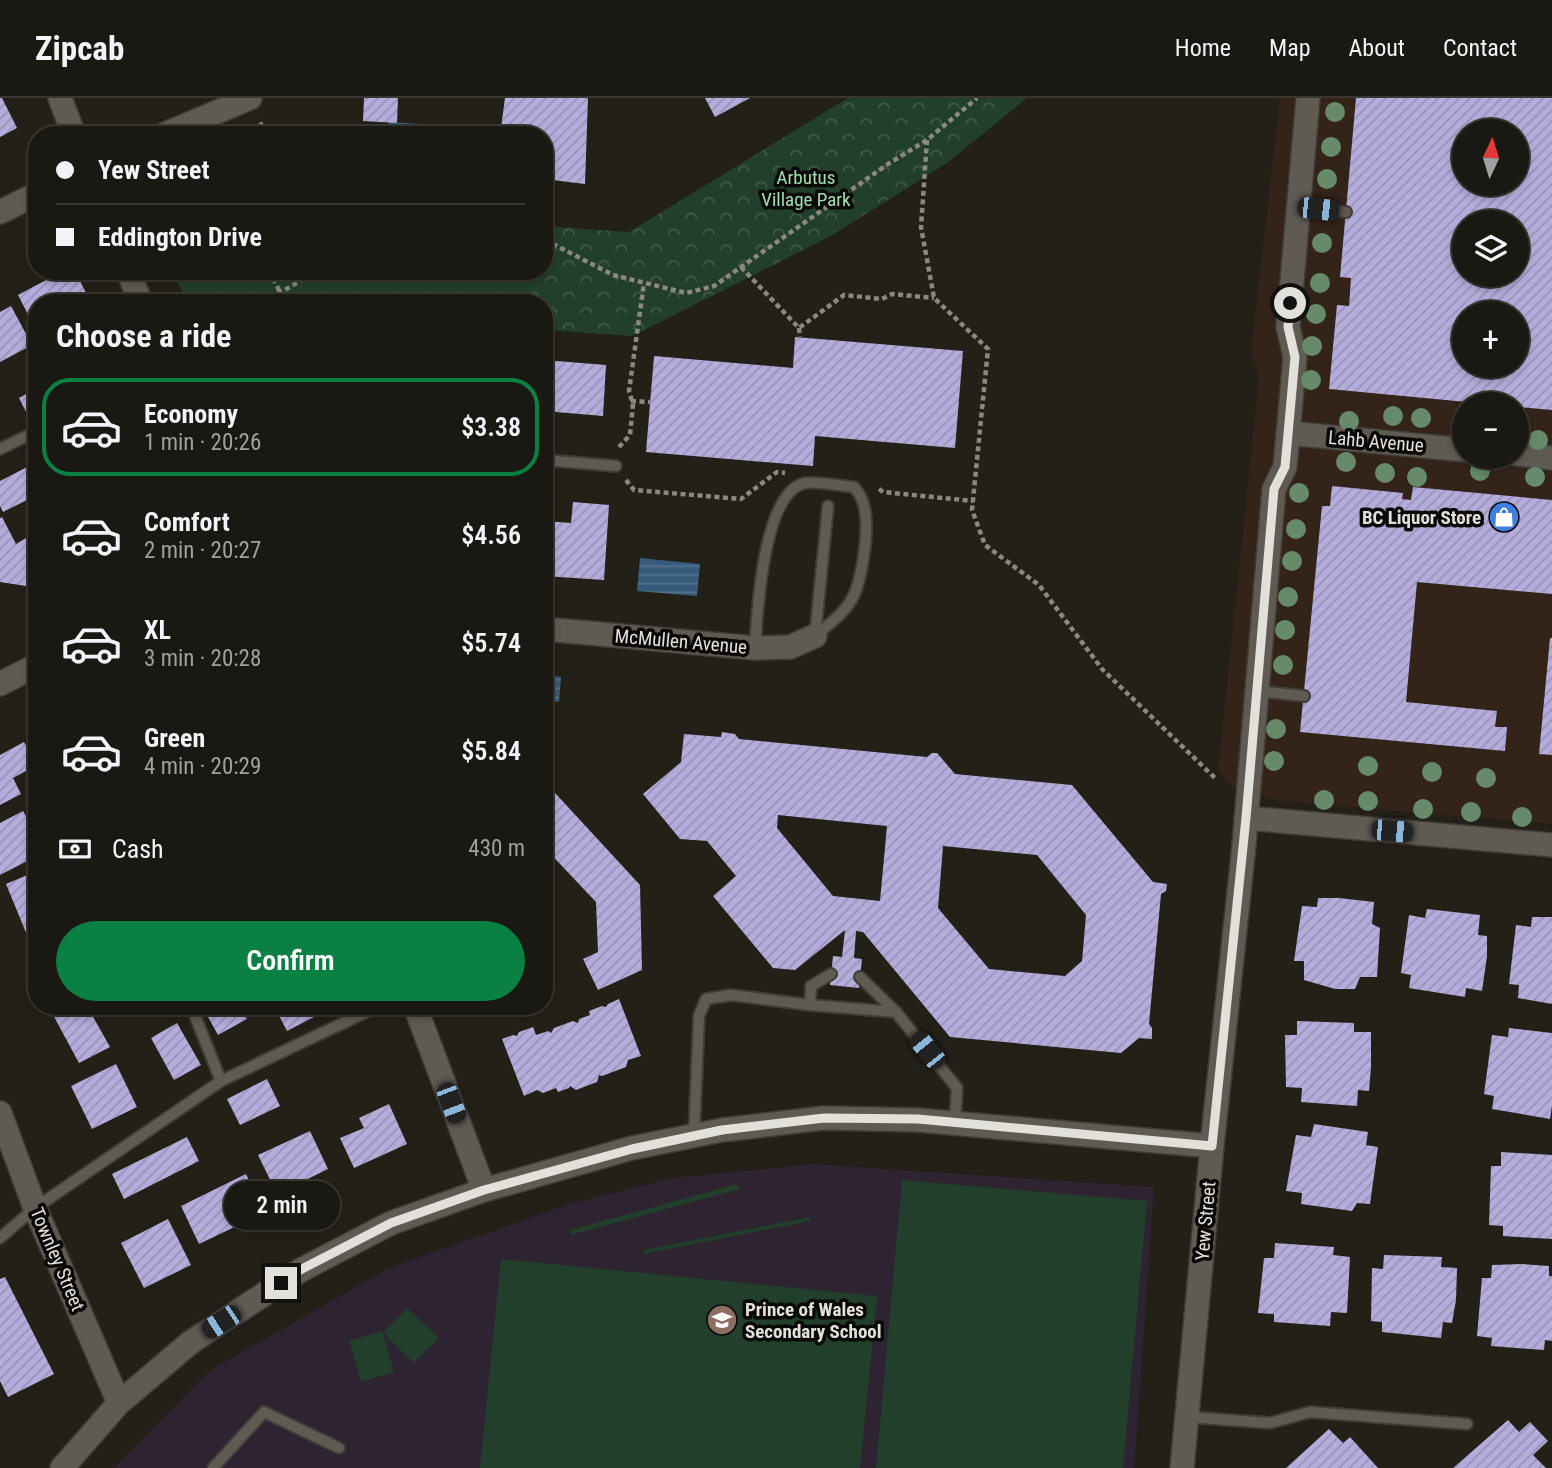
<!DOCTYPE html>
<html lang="en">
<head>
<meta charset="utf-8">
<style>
  :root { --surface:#1a1812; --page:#272520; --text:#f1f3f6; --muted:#9fa09f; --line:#383732; --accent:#0b8043 }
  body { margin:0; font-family:"Roboto Condensed",sans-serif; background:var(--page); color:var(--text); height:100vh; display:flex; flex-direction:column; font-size:26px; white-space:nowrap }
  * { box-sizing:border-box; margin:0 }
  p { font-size:23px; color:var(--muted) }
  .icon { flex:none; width:38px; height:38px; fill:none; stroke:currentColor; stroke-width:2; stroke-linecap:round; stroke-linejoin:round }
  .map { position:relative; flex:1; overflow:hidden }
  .side { position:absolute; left:28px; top:196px; width:525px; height:721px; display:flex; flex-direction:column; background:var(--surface); border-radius:28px; box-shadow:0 4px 10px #0003,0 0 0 2px var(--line) }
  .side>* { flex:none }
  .guide { position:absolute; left:28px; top:28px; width:525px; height:154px; border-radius:28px; box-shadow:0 4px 10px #0003,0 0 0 2px var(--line); display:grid; align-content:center; height:154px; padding:0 28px; background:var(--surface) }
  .needle { width:46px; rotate:4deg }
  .buttons { position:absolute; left:1452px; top:21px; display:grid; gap:14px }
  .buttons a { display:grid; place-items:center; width:77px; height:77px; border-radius:50%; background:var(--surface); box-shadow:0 4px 10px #0003,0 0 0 2px var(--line); font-size:35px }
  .end { position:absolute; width:32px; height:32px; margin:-16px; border:9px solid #e2e0db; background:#111; box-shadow:0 0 0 4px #111 }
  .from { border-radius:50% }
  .bubble { position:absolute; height:49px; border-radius:24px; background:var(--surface); box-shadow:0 4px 10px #0003,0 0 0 2px var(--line); font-size:23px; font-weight:600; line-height:49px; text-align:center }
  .car { position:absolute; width:21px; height:42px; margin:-21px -10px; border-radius:9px; box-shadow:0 0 5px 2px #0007; background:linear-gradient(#222 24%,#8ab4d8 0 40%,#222 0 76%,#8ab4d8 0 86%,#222 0) }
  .guide b { display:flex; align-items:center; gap:24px; height:66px; font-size:26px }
  .guide b+b { border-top:2px solid var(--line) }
  .guide i { width:18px; height:18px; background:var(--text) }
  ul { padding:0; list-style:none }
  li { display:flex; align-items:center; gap:21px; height:98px; margin:0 14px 10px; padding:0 14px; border:4px solid transparent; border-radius:28px }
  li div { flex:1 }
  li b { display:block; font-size:26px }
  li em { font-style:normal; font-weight:600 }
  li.selected { border-color:var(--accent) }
  li>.icon { width:63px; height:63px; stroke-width:1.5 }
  h2 { padding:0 28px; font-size:32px; line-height:84px }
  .pay { display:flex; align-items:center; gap:18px; height:77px; padding:0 28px; font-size:26px }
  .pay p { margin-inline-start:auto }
  .primary-button { display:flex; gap:14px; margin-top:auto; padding:14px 28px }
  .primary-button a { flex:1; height:80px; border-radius:42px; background:var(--accent); color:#fff; font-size:28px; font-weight:600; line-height:80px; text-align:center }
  header { display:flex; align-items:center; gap:42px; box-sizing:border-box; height:98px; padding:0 35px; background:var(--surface); border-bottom:2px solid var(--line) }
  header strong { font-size:33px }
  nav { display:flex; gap:38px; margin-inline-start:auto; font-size:24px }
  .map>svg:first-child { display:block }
  .commercial { fill:#332319; fill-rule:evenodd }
  .education { fill:#2d2331 }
  .green { fill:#213f2a }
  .park { fill:url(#park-crowns) }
  .water { fill:url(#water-rules) }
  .building { fill:url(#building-hatch); fill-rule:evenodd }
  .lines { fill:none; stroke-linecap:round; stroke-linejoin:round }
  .service-casing { stroke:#3f3d38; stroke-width:14 }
  .minor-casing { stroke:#3f3d38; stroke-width:26 }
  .path { stroke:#8b8882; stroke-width:4.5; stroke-dasharray:5 3.5; stroke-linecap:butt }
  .service { stroke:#5f5b53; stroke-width:10 }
  .minor { stroke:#5f5b53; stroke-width:23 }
  .tree { fill:#668a6a }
  .route { stroke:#e2e0db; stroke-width:9 }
  .labels { text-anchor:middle; stroke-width:7; stroke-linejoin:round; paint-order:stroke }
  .park-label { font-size:19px; fill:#9de0ae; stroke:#0b0907 }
  .street-label { font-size:19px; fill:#e2e0db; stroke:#0b0907 }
  .poi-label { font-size:19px; font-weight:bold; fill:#e2e0db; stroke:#0b0907; text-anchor:end }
</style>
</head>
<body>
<header>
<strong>Zipcab</strong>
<nav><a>Home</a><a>Map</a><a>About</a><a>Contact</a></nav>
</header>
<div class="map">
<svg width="1552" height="1370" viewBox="0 0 1552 1370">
  <defs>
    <pattern id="park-crowns" width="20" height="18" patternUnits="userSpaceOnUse" patternTransform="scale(1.75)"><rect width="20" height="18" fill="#213f2a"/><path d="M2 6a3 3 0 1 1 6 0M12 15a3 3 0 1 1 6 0" fill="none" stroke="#415a48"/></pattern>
    <pattern id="water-rules" width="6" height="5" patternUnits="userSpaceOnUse" patternTransform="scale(1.75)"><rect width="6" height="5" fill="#365b7a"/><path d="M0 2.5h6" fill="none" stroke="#53728c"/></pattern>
    <pattern id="building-hatch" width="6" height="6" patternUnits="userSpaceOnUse" patternTransform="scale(1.75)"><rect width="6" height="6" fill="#b4addc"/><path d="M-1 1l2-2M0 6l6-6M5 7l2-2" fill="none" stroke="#9892b6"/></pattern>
  </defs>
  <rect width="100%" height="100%" fill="#232018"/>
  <!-- commercial -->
  <path class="commercial" d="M1280 0H1552V726L1280 703 1233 690 1218 672 1259 279 1251 252ZM1465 33H1517V86H1465ZM1465 124H1517V177H1465ZM1465 215H1517V268H1465ZM1465 306H1517V359H1465Z"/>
  <!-- education -->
  <path class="education" d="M812 1066 1154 1089 1134 1370H114L209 1273 389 1170 569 1106 672 1080Z"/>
  <!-- green -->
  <path class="green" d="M902 1082 1147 1103 1123 1370H876Z
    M737 1086 740 1091 571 1137 570 1132Z
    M810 1119 811 1123 644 1156 643 1152Z
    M501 1161 877 1198 860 1370H480Z
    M407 1210 439 1240 414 1265 383 1235 394 1274 361 1284 349 1243 382 1233 383 1235Z"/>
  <!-- park -->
  <path class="park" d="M848 0H1027L947 65 829 139 632 238 544 232V205H187L173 173H544V128L629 134Z"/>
  <!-- water -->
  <path class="water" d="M389 24 421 26 420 37H389Z
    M640 460 700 466 697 498 637 493Z
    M544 577 561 579 559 604 544 602Z"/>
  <!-- building -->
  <path class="building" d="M0 0H2L17 30 0 39Z
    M364 0H398L397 25 363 23Z
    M505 0H588L585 86 544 81V37H500Z
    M705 0H750L715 19Z
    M1356 0H1552V312L1517 309V306H1488L1329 291 1337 207 1349 208 1351 180 1340 179ZM1465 33H1517V86H1465ZM1465 124H1517V177H1465ZM1465 215H1517V268H1465Z
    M63 173H75L91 205H37V234L18 197Z
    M11 208 32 247 0 264V214Z
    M795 239 963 253 955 350 815 338 813 368 646 354 654 258 793 270Z
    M544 262 606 267 603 318 544 313Z
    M37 290V323L32 326 19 300Z
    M37 364V397L3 414 0 408V383Z
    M1332 388 1403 395 1402 401 1411 402 1413 389 1552 402V496L1417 484 1406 604 1497 613 1495 629H1507L1505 653 1300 634 1322 408H1330Z
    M573 404 609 407 604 482 544 478V423L571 425Z
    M2 419 16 446 33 436 37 443V483L26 488 0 484V420Z
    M1550 540H1552V657L1539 656Z
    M722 634 735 636 739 641 927 659 932 655H937L955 676 1072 687 1153 784 1167 786 1166 793 1161 796 1149 926 1152 930V941L1139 940 1121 955 950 939 863 834 856 833 854 860 862 861 859 890 830 887 833 858 842 859 845 832 795 872 773 870 713 798 736 778 707 743 680 741 643 696 681 664 684 636 721 639ZM778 717 887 728 880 803 833 798 777 730ZM943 748 1037 757 1086 817 1082 863 1065 878 989 871 938 810Z
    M24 644 37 667 13 680 21 696 0 707V657Z
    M544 683 640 787 642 872 598 892 583 861 598 854 596 804 544 749Z
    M23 713 37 738V758L0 777V725Z
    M37 773V839L29 842 6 786Z
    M1318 800H1339L1374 804 1372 826 1380 830 1377 879H1360L1355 891H1335L1304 882V863H1294L1302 808 1317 809Z
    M1427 811 1480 817 1478 837 1487 838V858L1482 893 1466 890 1465 899 1409 890 1411 877 1401 875 1409 817 1425 820Z
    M1532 819H1552V906L1518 900 1519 887 1509 886 1516 827 1531 829Z
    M619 901 641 958 628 962 626 969 602 978 599 977 597 984 576 992 570 988 569 990 558 994 556 990 543 995 537 992 524 998 502 941 513 937 517 938 519 934 533 929 536 937 548 933 551 935 554 930 573 923 578 925 579 921 590 917 589 913 602 908 606 909 608 906Z
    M65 908H87L110 949 79 965 52 915Z
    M206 908H239L247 921 218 937 203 910Z
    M274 908H335L287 933Z
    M1297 923 1354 925V934H1371V969L1369 993 1358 992 1357 1008 1301 1004 1302 990 1286 989 1285 937H1297Z
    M177 925 201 967 174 982 151 940Z
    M1509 930 1552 935V1008L1550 1021 1492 1011 1494 998 1484 996 1492 937 1508 939Z
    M116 966 137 1009 92 1031 71 988Z
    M267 981 280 1008 240 1027 227 1001Z
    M389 1006 407 1046 354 1070 340 1040 364 1030 359 1020Z
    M1314 1026 1368 1034 1366 1047 1378 1049 1370 1106 1357 1105 1352 1113 1301 1106 1302 1095 1286 1093 1296 1037 1311 1039Z
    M310 1033 328 1071 277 1096 258 1057Z
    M187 1039 199 1063 124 1101 112 1076Z
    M1501 1054 1552 1057V1141L1503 1138V1128L1489 1127 1491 1068H1501Z
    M246 1076 264 1115 199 1146 181 1108Z
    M168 1121 191 1167 144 1190 121 1145Z
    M1275 1145 1334 1149 1333 1157 1350 1159 1347 1215 1331 1214 1330 1228 1274 1224V1216L1258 1215 1264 1160H1274Z
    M1384 1157 1442 1159 1441 1169 1457 1170 1456 1202 1452 1225 1443 1224 1441 1240 1382 1234V1224L1371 1223 1372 1170 1383 1171Z
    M1521 1166 1549 1168V1178H1552V1243L1545 1242 1544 1252 1491 1248 1492 1240 1477 1238 1482 1180H1491L1492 1167Z
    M5 1179 54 1276 8 1299 0 1283V1181Z
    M1508 1322 1519 1334 1530 1324 1548 1343 1533 1357 1546 1370H1453Z
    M1329 1331 1343 1345 1350 1339 1378 1370H1286Z"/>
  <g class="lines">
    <!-- service casing -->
    <g class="service-casing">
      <path id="service" d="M1298 109 1346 114
        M0 351 37 333
        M544 362 616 368
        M815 538 828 408
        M755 550C757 515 763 394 805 385 815 383 842 388 854 389 860 396 864 404 865 413 869 433 862 481 853 499 845 515 828 527 815 538
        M1257 593 1304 598
        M860 879 896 914
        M810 907 811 888 831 876
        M191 908 221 983
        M694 1038 699 918 706 901 731 897 810 907 896 914 957 990 955 1025
        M0 1140 35 1110 221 983 379 908
        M1187 1319 1270 1325 1310 1314 1467 1326
        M213 1370 264 1314 339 1350"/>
    </g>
    <!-- minor casing -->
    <g class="minor-casing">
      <path id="minor" d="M60 0 74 37
        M163 37 250 0
        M0 114 37 96
        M128 173 141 205
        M1288 335 1465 352
        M1517 356 1552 360
        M544 531 755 550 790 549 815 538
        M0 586 37 567
        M1246 720 1552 747
        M415 908 484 1092
        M0 1015 35 1110 119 1305
        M62 1370 119 1305 191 1244 301 1172 391 1125 484 1092 632 1050 722 1032 824 1020 918 1022 1212 1048
        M1182 1370 1212 1048 1244 747 1274 391 1285 369 1295 259 1288 229 1308 0"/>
    </g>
    <!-- path -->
    <path class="path" d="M257 37 261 26 259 21
      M927 42 921 129 934 200 988 251 972 412 985 447 1039 487 1102 571 1215 680
      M544 145 555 147 613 177 686 195 714 188 888 66 927 42 977 0
      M741 169 799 230 844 197 882 201 892 196 934 200
      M269 173 280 194
      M254 205 283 193 317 173
      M799 230 800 239
      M631 303 650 304
      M619 349 630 337 633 306 629 293 644 185
      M626 382 634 392 741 401 777 374 785 375
      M879 391 883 394 973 403"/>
    <!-- service -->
    <use href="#service" class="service"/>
    <!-- minor -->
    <use href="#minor" class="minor"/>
  </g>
  <!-- trees -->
  <g class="tree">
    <circle cx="1335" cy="14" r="10"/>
    <circle cx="1331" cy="49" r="10"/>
    <circle cx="1327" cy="81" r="10"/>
    <circle cx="1322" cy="145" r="10"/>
    <circle cx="1320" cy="185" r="10"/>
    <circle cx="1316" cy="216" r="10"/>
    <circle cx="1312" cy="248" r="10"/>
    <circle cx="1311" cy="282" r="10"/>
    <circle cx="1393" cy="318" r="10"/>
    <circle cx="1421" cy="320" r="10"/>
    <circle cx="1349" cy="323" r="10"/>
    <circle cx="1538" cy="342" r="10"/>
    <circle cx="1346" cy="364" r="10"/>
    <circle cx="1480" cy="373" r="10"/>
    <circle cx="1385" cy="375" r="10"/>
    <circle cx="1417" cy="379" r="10"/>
    <circle cx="1535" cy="379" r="10"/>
    <circle cx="1299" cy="395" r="10"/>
    <circle cx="1296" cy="431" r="10"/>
    <circle cx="1292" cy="463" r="10"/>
    <circle cx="1288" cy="499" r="10"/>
    <circle cx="1285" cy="532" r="10"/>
    <circle cx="1283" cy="567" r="10"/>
    <circle cx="1276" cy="631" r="10"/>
    <circle cx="1274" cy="663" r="10"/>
    <circle cx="1368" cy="668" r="10"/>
    <circle cx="1432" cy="674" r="10"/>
    <circle cx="1486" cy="680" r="10"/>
    <circle cx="1324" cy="702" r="10"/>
    <circle cx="1368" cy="703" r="10"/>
    <circle cx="1423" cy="711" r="10"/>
    <circle cx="1471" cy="714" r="10"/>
    <circle cx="1522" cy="719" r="10"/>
  </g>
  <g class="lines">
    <!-- route -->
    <path class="route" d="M281 1185 300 1172 391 1125 484 1092 632 1051 722 1032 824 1020 918 1021 1212 1048 1246 720 1274 391 1285 369 1295 259 1288 229 1290 205"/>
  </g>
  <!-- icons -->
  <defs>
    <g id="shop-disc" transform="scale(1.575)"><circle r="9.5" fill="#3f7fe0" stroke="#0b0907"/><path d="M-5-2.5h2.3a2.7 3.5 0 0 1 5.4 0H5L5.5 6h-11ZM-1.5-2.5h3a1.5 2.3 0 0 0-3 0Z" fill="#fff"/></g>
    <g id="school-disc" transform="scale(1.575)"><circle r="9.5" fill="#8d6e63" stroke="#0b0907"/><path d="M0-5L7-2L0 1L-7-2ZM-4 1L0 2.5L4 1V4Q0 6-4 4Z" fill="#fff"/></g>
  </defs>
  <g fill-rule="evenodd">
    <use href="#shop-disc" x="1504" y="419"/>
    <use href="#school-disc" x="722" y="1222"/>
  </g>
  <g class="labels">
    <!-- park labels -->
    <g class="park-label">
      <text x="806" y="86">Arbutus<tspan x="806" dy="22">Village Park</tspan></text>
    </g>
    <!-- street labels -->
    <g class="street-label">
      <text transform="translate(1376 343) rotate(5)" y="7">Lahb Avenue</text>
      <text transform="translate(681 543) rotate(5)" y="7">McMullen Avenue</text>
      <text transform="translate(1205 1123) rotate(-85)" y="7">Yew Street</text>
      <text transform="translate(58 1161) rotate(67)" y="7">Townley Street</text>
    </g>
    <!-- poi labels -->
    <g class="poi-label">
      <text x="1481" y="426">BC Liquor Store</text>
      <text x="745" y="1218" text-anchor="start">Prince of Wales<tspan x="745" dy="22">Secondary School</tspan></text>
    </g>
  </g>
</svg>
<div class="buttons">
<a><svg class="needle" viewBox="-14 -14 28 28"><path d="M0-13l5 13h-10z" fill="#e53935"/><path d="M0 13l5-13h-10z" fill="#9fa09f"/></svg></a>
<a><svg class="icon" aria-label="layers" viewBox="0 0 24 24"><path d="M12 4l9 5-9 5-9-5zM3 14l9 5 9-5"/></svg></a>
<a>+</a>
<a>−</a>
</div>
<i class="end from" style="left:1290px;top:205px"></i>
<i class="end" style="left:281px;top:1185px"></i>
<div class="bubble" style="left:224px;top:1083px;width:116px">2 min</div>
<i class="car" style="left:1318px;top:111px;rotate:96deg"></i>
<i class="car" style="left:1392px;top:733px;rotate:95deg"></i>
<i class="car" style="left:927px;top:952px;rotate:321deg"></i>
<i class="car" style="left:451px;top:1005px;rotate:159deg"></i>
<i class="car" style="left:221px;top:1224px;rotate:237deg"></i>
<div class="guide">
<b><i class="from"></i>Yew Street</b>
<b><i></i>Eddington Drive</b>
</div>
<section class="side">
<h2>Choose a ride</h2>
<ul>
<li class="selected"><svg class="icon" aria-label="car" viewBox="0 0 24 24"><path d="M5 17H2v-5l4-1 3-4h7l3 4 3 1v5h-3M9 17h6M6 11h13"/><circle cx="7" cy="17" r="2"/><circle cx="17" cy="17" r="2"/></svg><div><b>Economy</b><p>1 min · 20:26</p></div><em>$3.38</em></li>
<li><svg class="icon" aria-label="car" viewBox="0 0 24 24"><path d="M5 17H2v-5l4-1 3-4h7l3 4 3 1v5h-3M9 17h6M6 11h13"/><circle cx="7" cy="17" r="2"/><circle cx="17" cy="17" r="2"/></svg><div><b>Comfort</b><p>2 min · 20:27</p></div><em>$4.56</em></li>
<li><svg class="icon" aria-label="car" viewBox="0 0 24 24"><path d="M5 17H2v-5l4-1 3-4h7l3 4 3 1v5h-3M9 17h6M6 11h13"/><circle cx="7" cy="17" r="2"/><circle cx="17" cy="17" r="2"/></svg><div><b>XL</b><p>3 min · 20:28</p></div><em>$5.74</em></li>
<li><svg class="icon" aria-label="car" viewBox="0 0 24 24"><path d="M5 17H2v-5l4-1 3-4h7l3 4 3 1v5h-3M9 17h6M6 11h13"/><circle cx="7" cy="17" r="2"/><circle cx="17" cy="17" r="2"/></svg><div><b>Green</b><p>4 min · 20:29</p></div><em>$5.84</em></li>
</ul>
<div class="pay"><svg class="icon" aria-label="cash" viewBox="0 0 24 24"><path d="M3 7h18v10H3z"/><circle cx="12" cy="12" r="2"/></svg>Cash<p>430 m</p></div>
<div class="primary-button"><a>Confirm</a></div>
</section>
</div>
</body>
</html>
